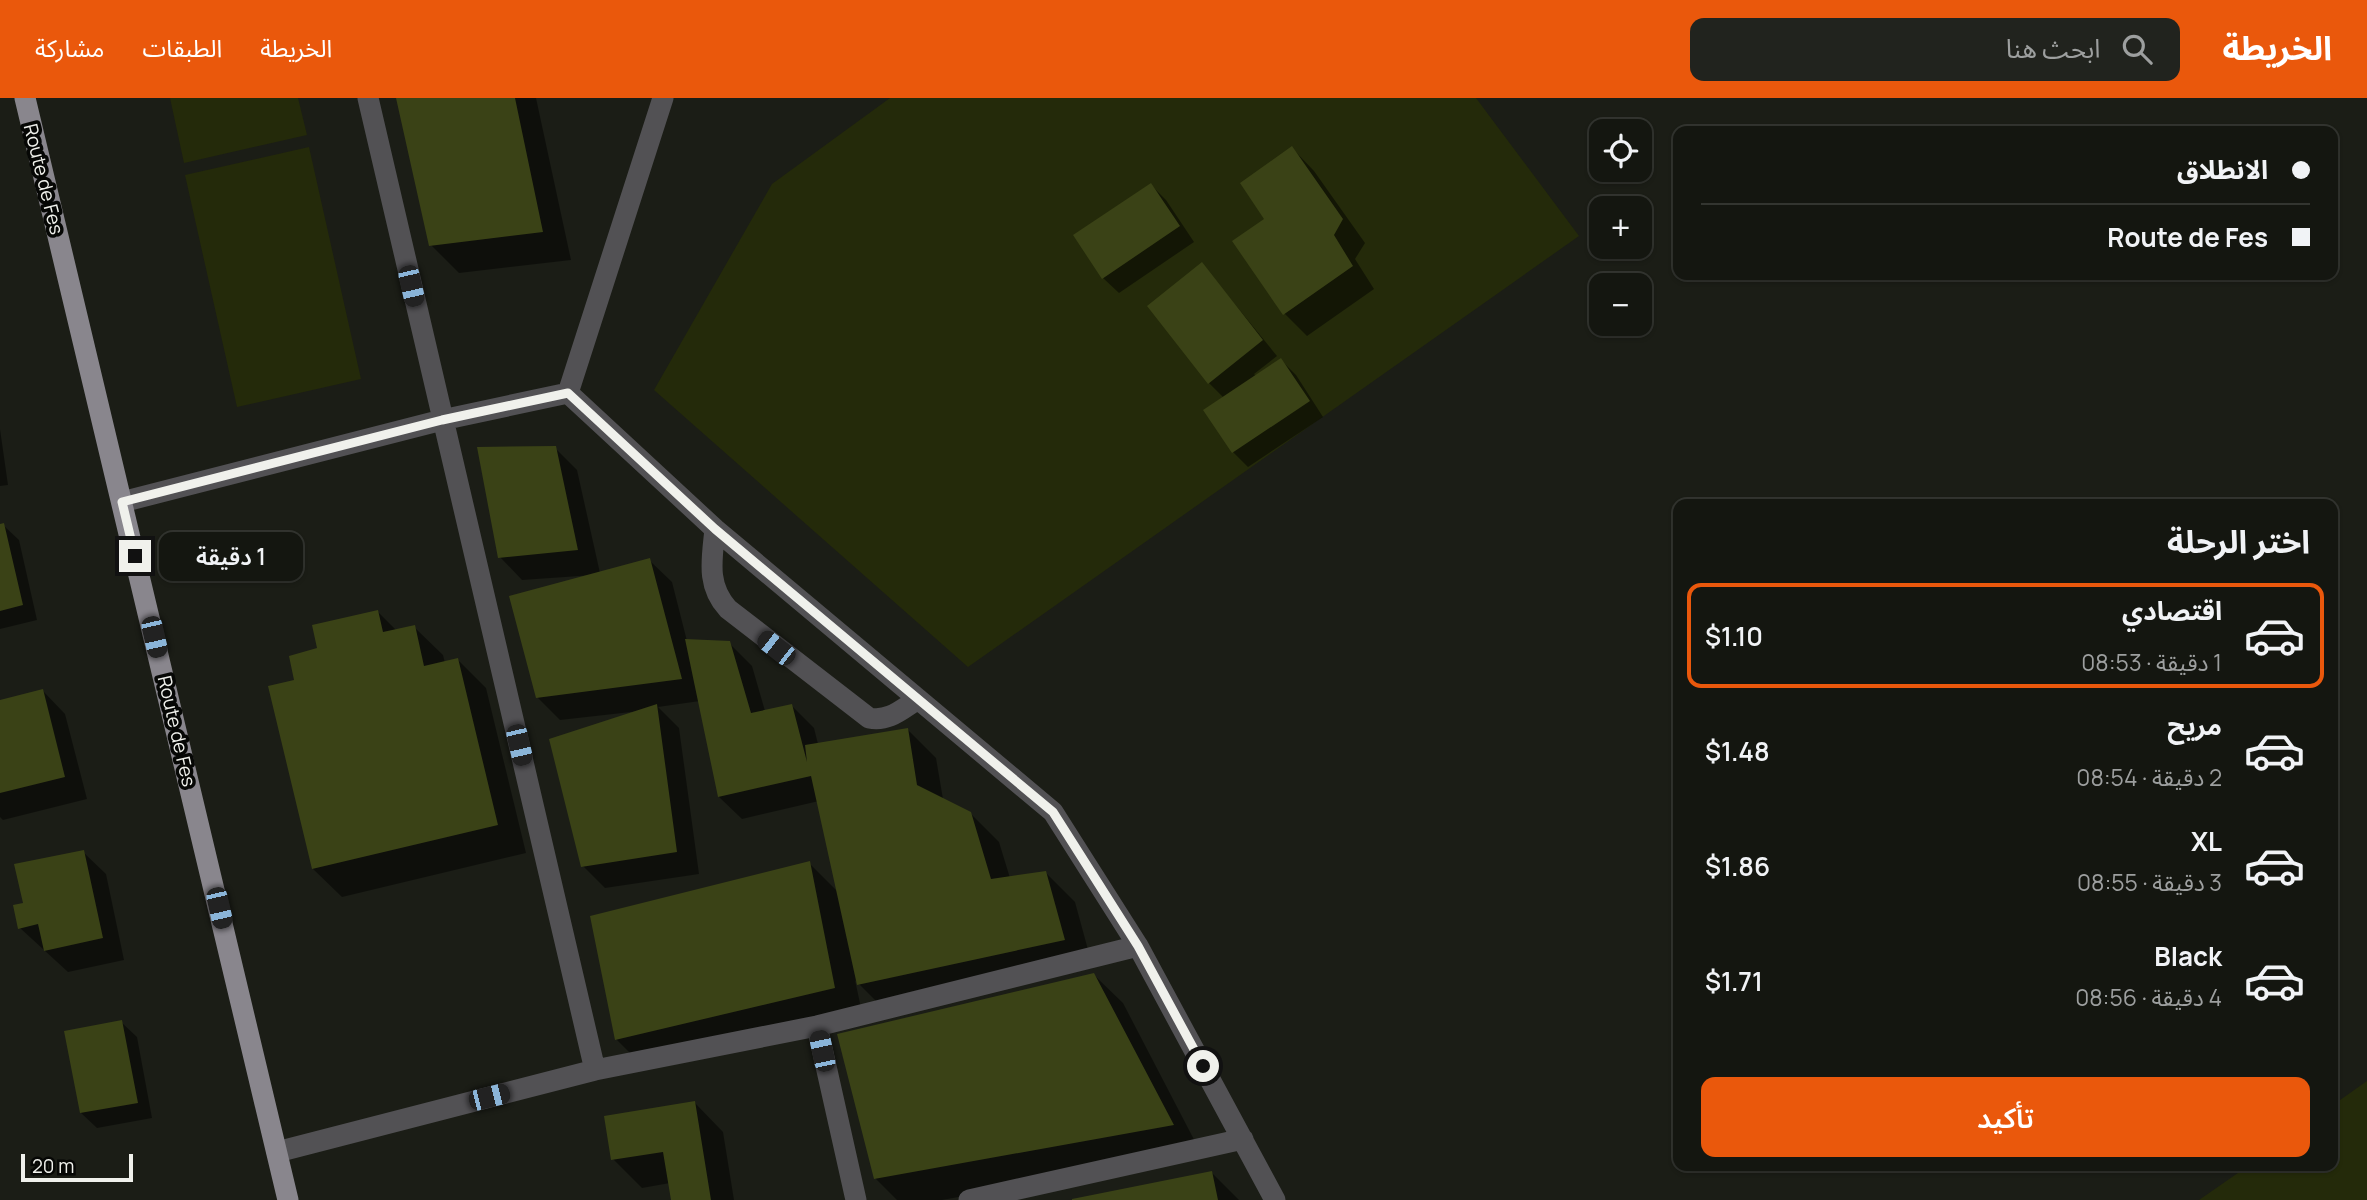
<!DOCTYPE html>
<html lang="ar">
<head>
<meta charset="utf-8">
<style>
  :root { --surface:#141610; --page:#21231e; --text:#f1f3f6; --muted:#9d9f9f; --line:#333530; --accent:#ea580c }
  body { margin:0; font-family:Manrope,"Noto Sans Arabic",sans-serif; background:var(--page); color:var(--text); direction:rtl; height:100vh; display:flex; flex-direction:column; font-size:26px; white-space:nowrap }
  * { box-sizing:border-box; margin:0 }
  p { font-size:23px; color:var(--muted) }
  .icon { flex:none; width:38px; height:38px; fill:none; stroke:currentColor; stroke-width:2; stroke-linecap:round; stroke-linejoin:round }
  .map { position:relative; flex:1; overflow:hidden; direction:ltr }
  .sheet { position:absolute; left:1673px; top:401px; width:665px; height:672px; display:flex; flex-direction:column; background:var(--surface); border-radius:14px; box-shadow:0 2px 5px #0004,0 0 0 2px var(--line); direction:rtl }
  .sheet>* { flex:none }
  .hud { position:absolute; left:1673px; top:28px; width:665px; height:154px; border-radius:14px; box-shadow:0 2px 5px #0004,0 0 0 2px var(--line); direction:rtl; display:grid; align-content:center; height:154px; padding:0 28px; background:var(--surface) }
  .tools { position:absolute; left:1589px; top:21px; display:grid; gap:14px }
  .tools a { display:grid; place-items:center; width:63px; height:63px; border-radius:14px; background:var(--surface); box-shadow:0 2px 5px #0004,0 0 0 2px var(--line); font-size:35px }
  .scale { position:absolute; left:21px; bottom:18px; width:112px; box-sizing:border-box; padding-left:7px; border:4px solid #f0f1ec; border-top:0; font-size:19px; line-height:24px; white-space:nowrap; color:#f0f1ec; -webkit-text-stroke:5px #060705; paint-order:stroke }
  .end { position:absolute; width:32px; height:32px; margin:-16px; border:9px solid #f0f1ec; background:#111; box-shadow:0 0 0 4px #111 }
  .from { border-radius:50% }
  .bubble { position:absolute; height:49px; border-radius:14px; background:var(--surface); box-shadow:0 2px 5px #0004,0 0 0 2px var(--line); font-size:23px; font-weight:600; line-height:49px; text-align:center; direction:rtl }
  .car { position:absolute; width:21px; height:42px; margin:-21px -10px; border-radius:9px; box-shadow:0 0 5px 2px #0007; background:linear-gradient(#222 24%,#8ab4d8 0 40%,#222 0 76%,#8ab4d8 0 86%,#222 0) }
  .hud b { display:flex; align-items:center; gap:24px; height:66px; font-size:26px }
  .hud b+b { border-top:2px solid var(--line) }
  .hud i { width:18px; height:18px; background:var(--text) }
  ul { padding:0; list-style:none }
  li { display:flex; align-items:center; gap:21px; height:105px; margin:0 14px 10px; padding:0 14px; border:4px solid transparent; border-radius:14px }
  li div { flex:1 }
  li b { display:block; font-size:26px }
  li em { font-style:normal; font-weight:600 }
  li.active { border-color:var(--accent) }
  li>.icon { width:63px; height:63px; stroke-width:1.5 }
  h2 { padding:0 28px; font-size:32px; line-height:84px }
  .primary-button { display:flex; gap:14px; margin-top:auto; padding:14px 28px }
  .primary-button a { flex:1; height:80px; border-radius:14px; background:var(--accent); color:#fff; font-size:28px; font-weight:600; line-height:80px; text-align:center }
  header { display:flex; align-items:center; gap:42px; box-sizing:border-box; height:98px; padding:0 35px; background:var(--accent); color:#fff }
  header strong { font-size:33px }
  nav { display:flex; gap:38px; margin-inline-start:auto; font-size:24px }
  .search { width:490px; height:63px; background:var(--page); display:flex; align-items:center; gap:18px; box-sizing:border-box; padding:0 24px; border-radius:14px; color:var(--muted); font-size:26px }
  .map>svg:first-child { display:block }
  .green { fill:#242a0a }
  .shadow { fill:#0007 }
  .building { fill:#3a4216 }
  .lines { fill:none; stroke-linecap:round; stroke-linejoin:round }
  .minor { stroke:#525154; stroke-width:21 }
  .major { stroke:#89868d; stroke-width:21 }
  .route { stroke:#f0f1ec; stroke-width:9 }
  .labels { text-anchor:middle; stroke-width:7; stroke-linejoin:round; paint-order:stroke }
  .street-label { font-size:19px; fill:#f0f1ec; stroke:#060705 }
</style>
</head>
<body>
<header>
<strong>الخريطة</strong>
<div class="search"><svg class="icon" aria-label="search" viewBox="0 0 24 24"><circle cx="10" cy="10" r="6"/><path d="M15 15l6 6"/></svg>ابحث هنا</div>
<nav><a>الخريطة</a><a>الطبقات</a><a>مشاركة</a></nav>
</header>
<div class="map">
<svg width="2367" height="1102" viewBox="0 0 2367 1102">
  <rect width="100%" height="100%" fill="#1b1d16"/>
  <!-- green -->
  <path class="green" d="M170 0H298L307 37 184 65Z
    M890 0H1476L1579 138 968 569 654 292 772 86Z
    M309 49 361 281 237 309 185 77Z
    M2367 983V1102H2199L2248 1068H2333V1007Z"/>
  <!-- shadow -->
  <path class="shadow" d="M397 0H536L571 162 459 175 431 147Z
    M1292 50 1314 73 1365 145 1355 161 1374 191 1307 238 1284 215 1267 122Z
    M1151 87 1166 102 1194 144 1119 195 1103 180Z
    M1202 166 1277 258 1254 276 1256 278 1281 262 1296 277 1323 319 1248 369 1233 354 1205 312 1224 300 1209 285Z
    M0 331 8 387 0 388Z
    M555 350 577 372 600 475 649 462 672 484 687 543 729 545 752 568 765 613 792 608 814 630 818 646 908 632 936 660 943 701 970 715 999 744 1010 780 1046 775 1075 804 1093 870 887 914 855 882 863 919 645 970 616 941 809 765 839 795 819 703 742 721 719 699 700 603 658 609 679 630 699 776 605 790 583 768 640 613 560 622 538 600 594 477 522 482 500 459Z
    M3 427 19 442 37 522 0 531V428Z
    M378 514 397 533 414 529 443 557 445 565 458 562 486 590 526 755 342 799 313 771 296 583 319 552Z
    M43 593 65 616 87 701 3 722 0 719V604Z
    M83 754 106 776 124 862 68 874 20 830Z
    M1094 877 1123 905 1201 1055 942 1102H897L875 1080Z
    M121 924 137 939 152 1020 97 1030 81 1015Z
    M695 1005 723 1034 734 1102H673L670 1085 642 1090 613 1061Z
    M1212 1075 1239 1102H1074Z"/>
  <!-- building -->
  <path class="building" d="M396 0H515L543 134 429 148Z
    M1292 48 1343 121 1334 137 1353 168 1283 217 1232 143 1264 121 1240 85Z
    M1151 85 1180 128 1102 181 1073 137Z
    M1202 164 1263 242 1208 286 1147 208Z
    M1281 260 1310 303 1232 355 1203 312Z
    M556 348 578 452 498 460 477 349Z
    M4 425 23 507 0 513V426Z
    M650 460 682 581 536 600 509 498Z
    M378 512 383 534 415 527 424 568 458 560 498 727 312 771 268 588 294 582 289 558 317 550 312 527Z
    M685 541 730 543 751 615 792 606 807 664 805 647 908 630 917 687 971 714 991 781 1046 773 1065 842 857 887 811 678 718 699Z
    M43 591 65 679 0 695V602Z
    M657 606 677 754 581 769 549 641Z
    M84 752 103 840 44 853 38 826 18 831 13 807 23 805 14 766Z
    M810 763 835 890 615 942 590 818Z
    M1094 875 1174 1027 874 1081 837 936Z
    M122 922 138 1005 80 1015 64 933Z
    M695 1003 711 1102H671L663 1054 611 1062 604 1018Z
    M1212 1073 1218 1102H1072V1101Z"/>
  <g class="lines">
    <!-- minor -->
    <path class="minor" d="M368 0 595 972
      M663 0 568 295 715 431 1053 714 1138 848 1275 1102
      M122 404 442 322 568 295
      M715 431C712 461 706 487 728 511L869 620C889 624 902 611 918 601
      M817 928 856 1102
      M277 1054 595 972 817 928 1138 848
      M969 1102 1243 1041"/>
    <!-- major -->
    <path class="major" d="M25 0 288 1102"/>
  </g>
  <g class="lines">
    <!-- route -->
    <path class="route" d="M135 458 122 404 442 322 568 295 715 431 1053 714 1138 848 1203 968"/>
  </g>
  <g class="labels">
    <!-- street labels -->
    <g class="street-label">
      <text transform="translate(44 81) rotate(76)" y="7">Route de Fes</text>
      <text transform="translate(177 633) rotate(77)" y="7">Route de Fes</text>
    </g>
  </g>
</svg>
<div class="tools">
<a><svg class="icon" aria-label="locate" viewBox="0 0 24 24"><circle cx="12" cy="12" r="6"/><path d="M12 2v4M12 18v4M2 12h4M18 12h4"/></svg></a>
<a>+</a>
<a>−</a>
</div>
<div class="scale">20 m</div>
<i class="end from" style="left:1203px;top:968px"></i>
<i class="end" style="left:135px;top:458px"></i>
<div class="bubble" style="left:159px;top:434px;width:144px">1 دقيقة</div>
<i class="car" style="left:411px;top:188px;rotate:167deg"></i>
<i class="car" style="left:154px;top:539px;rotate:167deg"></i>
<i class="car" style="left:776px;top:550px;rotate:308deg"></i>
<i class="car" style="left:519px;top:647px;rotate:167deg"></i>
<i class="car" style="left:219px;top:810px;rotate:167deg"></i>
<i class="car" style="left:822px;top:953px;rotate:348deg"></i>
<i class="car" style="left:489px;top:999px;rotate:76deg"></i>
<div class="hud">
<b><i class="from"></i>الانطلاق</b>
<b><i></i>Route de Fes</b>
</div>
<section class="sheet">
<h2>اختر الرحلة</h2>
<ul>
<li class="active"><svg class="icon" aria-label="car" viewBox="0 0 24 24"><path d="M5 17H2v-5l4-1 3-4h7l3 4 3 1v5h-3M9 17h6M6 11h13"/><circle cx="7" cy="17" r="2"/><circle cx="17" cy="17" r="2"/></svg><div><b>اقتصادي</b><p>1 دقيقة · 08:53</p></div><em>$1.10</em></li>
<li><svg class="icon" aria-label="car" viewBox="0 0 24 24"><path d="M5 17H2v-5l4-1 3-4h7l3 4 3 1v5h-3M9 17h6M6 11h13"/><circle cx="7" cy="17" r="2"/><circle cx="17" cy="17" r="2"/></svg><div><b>مريح</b><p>2 دقيقة · 08:54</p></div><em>$1.48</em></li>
<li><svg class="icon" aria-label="car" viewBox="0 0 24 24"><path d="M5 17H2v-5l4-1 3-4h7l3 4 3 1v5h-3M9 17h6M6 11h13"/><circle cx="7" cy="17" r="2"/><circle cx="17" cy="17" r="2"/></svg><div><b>XL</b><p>3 دقيقة · 08:55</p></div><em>$1.86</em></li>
<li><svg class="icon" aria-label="car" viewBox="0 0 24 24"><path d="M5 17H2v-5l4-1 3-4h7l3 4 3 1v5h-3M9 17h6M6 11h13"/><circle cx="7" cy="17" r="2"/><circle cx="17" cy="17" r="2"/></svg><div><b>Black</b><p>4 دقيقة · 08:56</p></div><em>$1.71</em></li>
</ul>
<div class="primary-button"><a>تأكيد</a></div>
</section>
</div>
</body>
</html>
